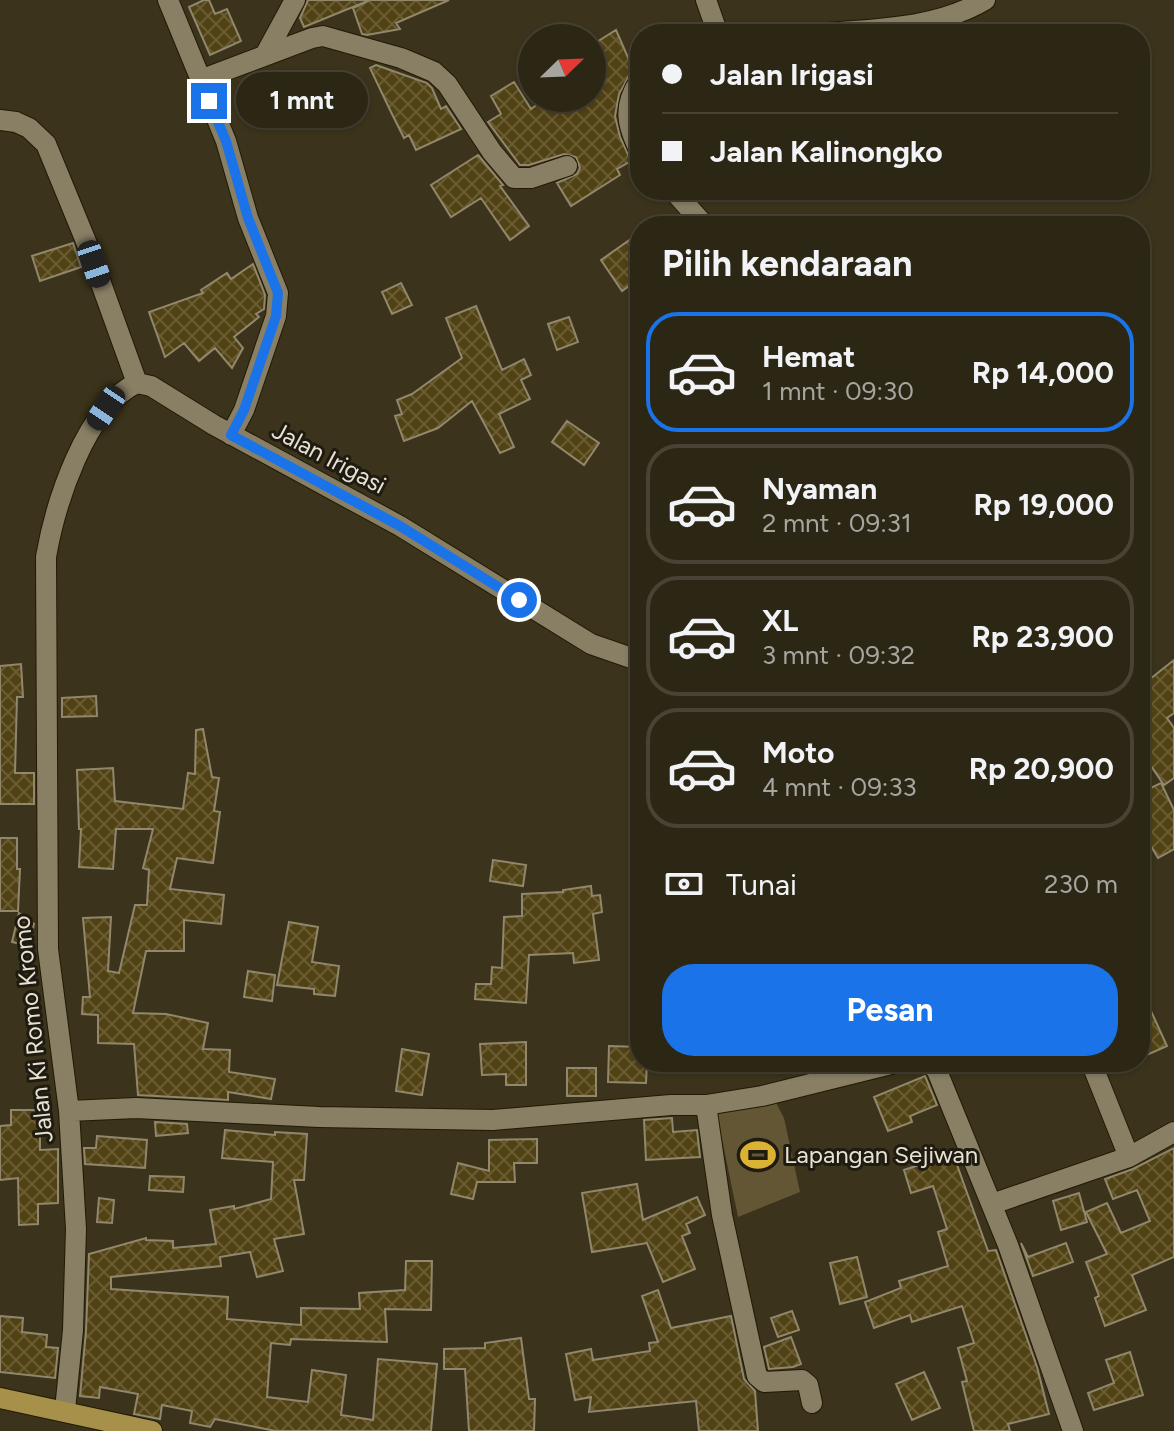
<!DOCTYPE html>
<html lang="id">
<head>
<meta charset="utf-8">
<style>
  :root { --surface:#2c2614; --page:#342e1d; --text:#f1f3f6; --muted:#a6a5a0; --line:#484334; --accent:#1a73e8 }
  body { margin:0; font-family:Figtree,sans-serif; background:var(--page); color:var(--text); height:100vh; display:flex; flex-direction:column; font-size:30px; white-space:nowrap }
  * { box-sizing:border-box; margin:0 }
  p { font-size:26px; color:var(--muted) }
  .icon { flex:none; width:44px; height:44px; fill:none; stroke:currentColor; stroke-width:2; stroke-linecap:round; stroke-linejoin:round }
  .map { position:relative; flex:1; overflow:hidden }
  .drawer { position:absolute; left:630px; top:216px; width:520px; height:856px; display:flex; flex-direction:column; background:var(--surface); border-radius:32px; box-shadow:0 2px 6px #0004,0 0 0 2px var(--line) }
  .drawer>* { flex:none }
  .hud { position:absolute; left:630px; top:24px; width:520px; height:176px; border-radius:32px; box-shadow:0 2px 6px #0004,0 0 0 2px var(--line); display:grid; align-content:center; height:176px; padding:0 32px; background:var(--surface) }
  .needle { width:52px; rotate:67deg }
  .fabs { position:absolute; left:518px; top:24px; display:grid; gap:16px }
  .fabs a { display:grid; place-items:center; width:88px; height:88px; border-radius:50%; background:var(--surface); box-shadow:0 2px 6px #0004,0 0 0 2px var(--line); font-size:40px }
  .end { position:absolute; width:36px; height:36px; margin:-18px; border:10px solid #1a73e8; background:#fff; box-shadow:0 0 0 4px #fff }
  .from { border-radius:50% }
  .bubble { position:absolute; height:56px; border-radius:28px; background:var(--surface); box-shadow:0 2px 6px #0004,0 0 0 2px var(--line); font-size:26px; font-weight:700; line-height:56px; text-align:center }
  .car { position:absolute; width:24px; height:48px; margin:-24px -12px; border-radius:10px; box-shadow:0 0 6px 2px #0007; background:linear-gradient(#222 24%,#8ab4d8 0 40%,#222 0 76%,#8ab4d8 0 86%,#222 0) }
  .hud b { display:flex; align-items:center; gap:28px; height:76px; font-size:30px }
  .hud b+b { border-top:2px solid var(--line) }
  .hud i { width:20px; height:20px; background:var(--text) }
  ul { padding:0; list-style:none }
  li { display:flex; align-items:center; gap:24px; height:120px; margin:0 16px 12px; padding:0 16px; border:4px solid var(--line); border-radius:32px }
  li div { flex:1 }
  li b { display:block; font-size:30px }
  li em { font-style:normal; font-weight:700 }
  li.selected { border-color:var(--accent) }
  li>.icon { width:72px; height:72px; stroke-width:1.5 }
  h2 { padding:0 32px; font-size:36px; line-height:96px }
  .pay { display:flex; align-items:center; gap:20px; height:88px; padding:0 32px; font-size:30px }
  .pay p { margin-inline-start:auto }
  .action { display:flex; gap:16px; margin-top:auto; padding:16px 32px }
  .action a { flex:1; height:92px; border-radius:32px; background:var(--accent); color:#fff; font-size:32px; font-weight:700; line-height:92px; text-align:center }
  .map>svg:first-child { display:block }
  .green { fill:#625635 }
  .building { fill:url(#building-cross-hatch); stroke:#90876c; stroke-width:2 }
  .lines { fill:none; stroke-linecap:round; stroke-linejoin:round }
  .minor-casing { stroke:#221a03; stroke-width:22 }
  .major-casing { stroke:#221a03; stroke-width:22 }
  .minor { stroke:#887f65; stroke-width:20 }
  .major { stroke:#a79049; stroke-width:20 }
  .route { stroke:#1a73e8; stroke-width:10 }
  .labels { text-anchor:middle; stroke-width:6; stroke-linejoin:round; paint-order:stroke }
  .street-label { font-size:24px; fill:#e7e2d4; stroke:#1f1b10 }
  .poi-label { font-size:24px; fill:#e7e2d4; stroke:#1f1b10; text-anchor:start }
</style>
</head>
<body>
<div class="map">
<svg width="1174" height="1431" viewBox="0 0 1174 1431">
  <defs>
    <pattern id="building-cross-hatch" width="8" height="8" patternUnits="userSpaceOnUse" patternTransform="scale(2)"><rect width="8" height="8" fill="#514214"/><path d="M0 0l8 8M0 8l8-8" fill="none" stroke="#6a5d35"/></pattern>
  </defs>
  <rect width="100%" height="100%" fill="#3b331b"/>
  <!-- green -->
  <path class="green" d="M773 1097 784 1118 800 1192 738 1217 716 1110Z"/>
  <!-- building -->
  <path class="building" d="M204 0H209L215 14 227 9 241 41 210 55 189 7Z
    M308 0H370L304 27 300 18Z
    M370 0H449L396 23 400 29 367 35 362 34 353 8Z
    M616 30 633 69 619 94 615 116 620 137 631 161 617 169 620 175 571 206 557 183 577 174 580 168 576 157 564 154 529 165H520L488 122 501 114 491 96 514 82 531 109 546 98H592V45Z
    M376 65 427 83 432 88 441 109 446 106 461 129 416 150 409 135 404 138 391 112 370 68Z
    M478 155 503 185 500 186 529 226 510 240 481 198 451 217 431 185Z
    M631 239 640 252V278L622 291 601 260Z
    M73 243 81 267 40 281 32 256Z
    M253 264 265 295 264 309 256 314 259 317 234 337 243 348 232 368 215 348 199 361 184 343 165 357 149 312 203 293 201 290 227 273 231 279Z
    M401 283 412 305 392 314 382 292Z
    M476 306 502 370 524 359 531 375 521 380 530 399 499 414 514 447 500 453 472 401 438 428 404 441 395 416 402 414 397 400 412 394 462 358 446 318Z
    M569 317 578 342 557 350 548 324Z
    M567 421 599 443 584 465 552 442Z
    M1174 660V713L1167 718 1174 728V778L1164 785 1140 750V716L1151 711 1140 697V687Z
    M21 664 23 697H17L15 773H34V804H0V666Z
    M96 696 97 716 62 717V698Z
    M203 729 212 777 219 778 214 811 220 812 213 863 177 858 170 889 224 895 221 924 184 920V951H146L133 1013 166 1014 208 1023 203 1049 230 1050 229 1072 275 1079 271 1099 228 1092V1100L138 1095 134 1044 98 1043V1015L82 1014 83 997H90L83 918 111 917 108 971 119 973 135 905H147L149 870 143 868 153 829H116L113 869 79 867 81 829H79L77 770 113 768 115 801 183 809 188 773 195 774 196 730Z
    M1161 783 1174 810V849L1158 858 1142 831 1149 827 1140 810V793Z
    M0 838H17V869H20L18 911H0Z
    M493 860 526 865 523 886 490 881Z
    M591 886 592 896 600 895 602 912 593 914 599 960 574 963 573 953 529 955 526 1003 475 999 476 984H491L492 967 502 968 504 917 522 916V894L563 892V890Z
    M19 913 34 924 29 946 12 942Z
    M289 922 318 927 312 962 339 966 335 996 314 994V989L277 985Z
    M248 971 275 975 272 1001 244 997Z
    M1140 987 1167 1046 1140 1058Z
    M526 1042V1085H506V1074L482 1075 480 1044Z
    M609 1046 640 1047V1062H647L646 1083 608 1082Z
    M402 1049 429 1054 422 1095 396 1091Z
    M567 1068H596V1096H567Z
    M925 1076 937 1105 910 1116 912 1122 888 1131 874 1097Z
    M11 1110H40V1150L58 1149V1203L38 1204V1224L19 1225 18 1178 0 1180V1126L11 1125Z
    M672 1118 673 1132 697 1130 700 1157 646 1160 644 1120Z
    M155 1122 187 1124 188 1133 156 1136Z
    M225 1130 275 1135V1132L307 1134 304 1180H294L304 1234 274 1239 283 1271 257 1277 250 1252 220 1257 221 1266 111 1277V1289L228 1297 227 1319 301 1325V1308L360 1309 359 1293 405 1290 406 1261H432L431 1310 385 1309 387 1342 291 1339 290 1345 271 1343 267 1397 308 1402 312 1370 346 1375 341 1415 373 1420 378 1359 437 1364 431 1431H276L215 1419 210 1427 190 1423 192 1411 162 1405 160 1419 134 1414 138 1394 100 1387 99 1398 80 1396 86 1331 89 1254 146 1238V1240L173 1241V1248L216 1244 210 1210 234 1206V1209L271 1199 273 1162 222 1158Z
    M97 1136 147 1140 145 1168 85 1164 84 1148H96Z
    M537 1139V1163H514L515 1182H477L473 1199 451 1194 458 1163 489 1171V1140Z
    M1174 1148V1257L1132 1275 1146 1310 1105 1326 1095 1298 1099 1296 1086 1262 1107 1254 1086 1212 1107 1203 1121 1233 1150 1221 1137 1190 1113 1199 1105 1179 1133 1169Z
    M949 1155 957 1165 988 1251 996 1250 1037 1367 1049 1414 1008 1424 1010 1431H974L962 1382 967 1381 958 1348 974 1343 962 1306 912 1322 910 1315 874 1328 865 1302 901 1288 899 1281 948 1266 938 1232 947 1229 933 1186 911 1193 904 1170Z
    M150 1176 184 1177 183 1192 149 1190Z
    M637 1184 643 1220 697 1197 705 1215 686 1224 690 1233 682 1236 695 1269 663 1282 647 1243 592 1252 582 1193Z
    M1079 1193 1087 1222 1061 1230 1053 1201Z
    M99 1198 114 1200 112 1223 97 1222Z
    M1021 1243 1028 1257 1066 1243 1073 1262 1033 1276Z
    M857 1257 867 1297 840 1304 830 1263Z
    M658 1290 671 1328 731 1316 744 1379 755 1391 758 1431H699L696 1401 589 1412 591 1397 575 1400 566 1354 591 1349 593 1360 650 1351 649 1343 658 1342 642 1296Z
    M792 1311 799 1330 778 1337 771 1318Z
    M0 1316 23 1318 22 1332 47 1335 46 1347 58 1348 55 1378 0 1372Z
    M791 1337 801 1364 793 1367 769 1369 764 1347Z
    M521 1338 529 1399H535L534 1431H469L465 1369H444V1349L485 1348V1343Z
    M1130 1352 1143 1395 1094 1410 1088 1393 1114 1383 1106 1360Z
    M924 1372 940 1408 912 1420 896 1384Z"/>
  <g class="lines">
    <!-- minor casing -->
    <g class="minor-casing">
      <path id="minor" d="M168 0 226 141 248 218 278 293 276 316 244 410 231 435
        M706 0 718 34
        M814 34C872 29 934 30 985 0
        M265 55 295 0
        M200 80 312 38 323 36 401 58 434 72 447 84 492 152 514 178H531L567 166
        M640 80C622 108 627 123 640 152
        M0 120 16 122 29 128 46 144 85 239 137 383
        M673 190 705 226
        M137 383 151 386 214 425 400 526 591 644 640 661
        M930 1062 937 1071 1008 1245 1073 1431
        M1091 1062 1129 1157
        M706 1105 722 1215 757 1376 764 1382 802 1380 808 1385 812 1403
        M69 1111 136 1108 319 1117 493 1120 671 1105H706L762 1096 899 1062
        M992 1204 1129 1157 1174 1132
        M65 1410 73 1330 76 1229 69 1111 48 949 46 557C55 505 85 407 137 383"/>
    </g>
    <!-- major casing -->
    <g class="major-casing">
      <path id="major" d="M0 1398 152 1431"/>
    </g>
    <!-- minor -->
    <use href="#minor" class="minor"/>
    <!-- major -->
    <use href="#major" class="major"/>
  </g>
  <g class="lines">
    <!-- route -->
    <path class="route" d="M209 101 226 141 248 218 278 293 276 316 244 410 231 435 400 526 519 600"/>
  </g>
  <!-- icons -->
  <defs>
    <g id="stadium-bare" transform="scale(2.76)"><path d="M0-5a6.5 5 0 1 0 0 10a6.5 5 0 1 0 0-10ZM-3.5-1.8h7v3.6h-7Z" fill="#dab333" stroke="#1f1b10" stroke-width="2.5" paint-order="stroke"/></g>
  </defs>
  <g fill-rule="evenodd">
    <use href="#stadium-bare" x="758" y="1155"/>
  </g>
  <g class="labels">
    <!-- street labels -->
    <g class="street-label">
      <text transform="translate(329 458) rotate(28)" y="8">Jalan Irigasi</text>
      <text transform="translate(33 1029) rotate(-96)" y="8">Jalan Ki Romo Kromo</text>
    </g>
    <!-- poi labels -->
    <g class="poi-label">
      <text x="784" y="1163">Lapangan Sejiwan</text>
    </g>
  </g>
</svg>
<div class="fabs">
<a><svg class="needle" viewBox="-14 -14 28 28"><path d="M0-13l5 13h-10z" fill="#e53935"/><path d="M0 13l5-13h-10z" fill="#a6a5a0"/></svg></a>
</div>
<i class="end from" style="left:519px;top:600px"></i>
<i class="end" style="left:209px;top:101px"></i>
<div class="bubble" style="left:236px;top:72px;width:132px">1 mnt</div>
<i class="car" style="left:94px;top:264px;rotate:161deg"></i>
<i class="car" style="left:106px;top:408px;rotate:214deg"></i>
<div class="hud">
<b><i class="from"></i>Jalan Irigasi</b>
<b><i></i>Jalan Kalinongko</b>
</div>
<section class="drawer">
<h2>Pilih kendaraan</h2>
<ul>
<li class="selected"><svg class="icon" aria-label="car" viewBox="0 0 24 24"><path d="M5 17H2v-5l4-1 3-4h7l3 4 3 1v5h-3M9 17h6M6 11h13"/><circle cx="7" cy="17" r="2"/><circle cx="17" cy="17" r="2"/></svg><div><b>Hemat</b><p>1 mnt · 09:30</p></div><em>Rp 14,000</em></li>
<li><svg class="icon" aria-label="car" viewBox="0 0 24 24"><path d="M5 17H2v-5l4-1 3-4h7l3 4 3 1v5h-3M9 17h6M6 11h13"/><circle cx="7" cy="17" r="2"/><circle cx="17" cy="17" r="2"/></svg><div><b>Nyaman</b><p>2 mnt · 09:31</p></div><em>Rp 19,000</em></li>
<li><svg class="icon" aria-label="car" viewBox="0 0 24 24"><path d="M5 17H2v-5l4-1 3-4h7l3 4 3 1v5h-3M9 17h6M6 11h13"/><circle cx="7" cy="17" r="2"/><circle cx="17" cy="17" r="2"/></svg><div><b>XL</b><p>3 mnt · 09:32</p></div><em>Rp 23,900</em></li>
<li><svg class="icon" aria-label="car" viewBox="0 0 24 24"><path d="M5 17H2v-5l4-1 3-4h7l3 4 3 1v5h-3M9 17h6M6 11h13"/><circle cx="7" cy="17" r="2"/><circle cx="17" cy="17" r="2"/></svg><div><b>Moto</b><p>4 mnt · 09:33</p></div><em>Rp 20,900</em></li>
</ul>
<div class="pay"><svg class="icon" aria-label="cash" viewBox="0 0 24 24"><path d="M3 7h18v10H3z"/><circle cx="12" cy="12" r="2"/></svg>Tunai<p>230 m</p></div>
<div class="action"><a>Pesan</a></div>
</section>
</div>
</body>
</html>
